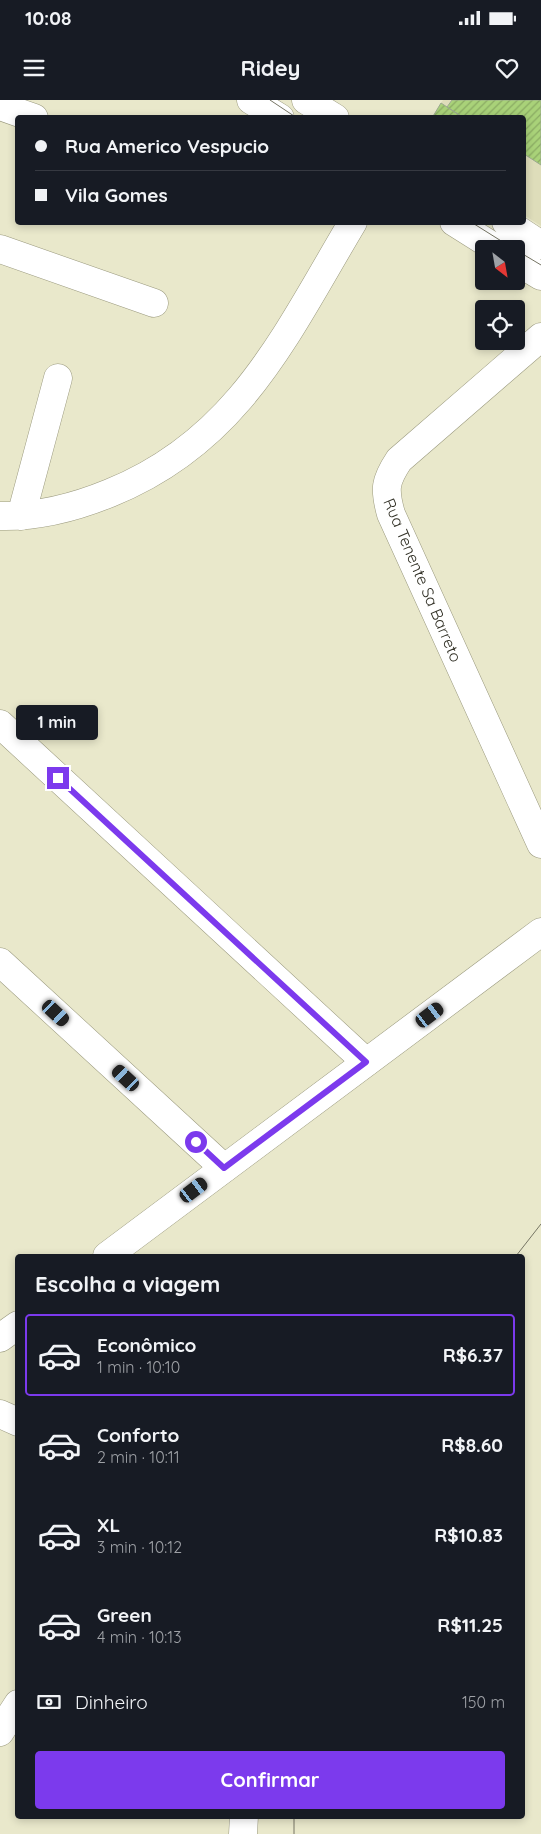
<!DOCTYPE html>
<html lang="pt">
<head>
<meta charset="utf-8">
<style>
  :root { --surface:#171b24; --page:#20242c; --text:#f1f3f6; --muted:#9ea1a6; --line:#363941; --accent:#7c3aed }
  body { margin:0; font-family:Quicksand,sans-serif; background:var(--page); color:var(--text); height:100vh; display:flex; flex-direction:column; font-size:19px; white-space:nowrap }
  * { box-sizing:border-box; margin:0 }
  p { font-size:16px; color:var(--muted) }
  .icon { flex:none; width:28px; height:28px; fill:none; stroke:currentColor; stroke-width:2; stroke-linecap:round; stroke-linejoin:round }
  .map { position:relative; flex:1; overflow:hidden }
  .panel { position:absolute; left:15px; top:1154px; width:510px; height:565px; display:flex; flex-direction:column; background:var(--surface); border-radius:5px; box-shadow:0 2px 8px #0003 }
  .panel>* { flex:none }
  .guide { position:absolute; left:15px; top:15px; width:511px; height:110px; border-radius:5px; box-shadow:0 2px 8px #0003; display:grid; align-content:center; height:110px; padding:0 20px; background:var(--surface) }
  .needle { width:32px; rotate:149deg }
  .controls { position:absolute; left:475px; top:140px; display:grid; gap:10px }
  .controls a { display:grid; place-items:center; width:50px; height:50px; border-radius:5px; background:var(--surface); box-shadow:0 2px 8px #0003; font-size:25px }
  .end { position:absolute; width:22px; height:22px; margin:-11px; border:6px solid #7c3aed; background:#fff; box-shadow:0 0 0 2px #fff }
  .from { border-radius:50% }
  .bubble { position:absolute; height:35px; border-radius:5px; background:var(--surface); box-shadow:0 2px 8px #0003; font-size:16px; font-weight:800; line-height:35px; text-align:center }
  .car { position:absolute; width:15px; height:30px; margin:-15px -8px; border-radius:6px; box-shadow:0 0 4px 1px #0007; background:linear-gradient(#222 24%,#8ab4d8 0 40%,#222 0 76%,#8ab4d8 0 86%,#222 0) }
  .guide b { display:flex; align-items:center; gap:18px; height:48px; font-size:19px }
  .guide b+b { border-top:1px solid var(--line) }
  .guide i { width:12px; height:12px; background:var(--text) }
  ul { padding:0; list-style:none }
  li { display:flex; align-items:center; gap:15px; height:82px; margin:0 10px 8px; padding:0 10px; border:2px solid transparent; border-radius:5px }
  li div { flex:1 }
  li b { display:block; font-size:19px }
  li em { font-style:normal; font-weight:800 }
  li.current { border-color:var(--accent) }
  li>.icon { width:45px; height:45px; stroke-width:1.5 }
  h2 { padding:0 20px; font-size:22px; line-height:60px }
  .pay { display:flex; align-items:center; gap:12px; height:55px; padding:0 20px; font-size:19px }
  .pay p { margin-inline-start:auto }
  .primary-button { display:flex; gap:10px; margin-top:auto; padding:10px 20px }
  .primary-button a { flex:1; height:58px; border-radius:5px; background:var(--accent); color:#fff; font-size:20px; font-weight:800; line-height:58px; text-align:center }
  .status { display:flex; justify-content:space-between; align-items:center; height:35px; padding:0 25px; background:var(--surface); direction:ltr }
  .status svg { height:14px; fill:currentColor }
  header { display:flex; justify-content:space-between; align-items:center; height:65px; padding:0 20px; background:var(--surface); font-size:22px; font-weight:800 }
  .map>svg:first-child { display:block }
  .built { fill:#deddba }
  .building { fill:url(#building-hatch); stroke:#9ba88f }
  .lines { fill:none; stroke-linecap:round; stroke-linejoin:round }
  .minor-casing { stroke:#9a997e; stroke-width:29 }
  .major-casing { stroke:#9a997e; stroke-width:29 }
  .minor { stroke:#fff; stroke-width:28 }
  .major { stroke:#fff; stroke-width:28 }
  .tram { stroke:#767564; stroke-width:1 }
  .route { stroke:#7c3aed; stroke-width:6 }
  .labels { text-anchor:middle; stroke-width:4; stroke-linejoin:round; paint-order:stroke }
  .street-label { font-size:16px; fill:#323126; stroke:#fff }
</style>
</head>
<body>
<div class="status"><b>10:08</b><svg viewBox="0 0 49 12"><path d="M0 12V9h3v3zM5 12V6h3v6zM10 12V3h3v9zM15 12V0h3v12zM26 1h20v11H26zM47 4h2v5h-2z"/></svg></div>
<header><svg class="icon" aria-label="menu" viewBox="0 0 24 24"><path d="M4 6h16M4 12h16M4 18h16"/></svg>Ridey<svg class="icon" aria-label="heart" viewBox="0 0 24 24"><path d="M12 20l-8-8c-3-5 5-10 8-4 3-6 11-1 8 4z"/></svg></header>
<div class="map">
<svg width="541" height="1734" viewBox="0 0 541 1734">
  <defs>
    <pattern id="building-hatch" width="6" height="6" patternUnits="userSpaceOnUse" patternTransform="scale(1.25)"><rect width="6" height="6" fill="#a9d279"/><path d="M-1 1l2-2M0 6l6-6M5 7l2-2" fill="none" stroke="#8aab63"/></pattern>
  </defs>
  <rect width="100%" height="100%" fill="#e9e8cb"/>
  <!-- built -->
  <path class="built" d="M443 0H541V126L524 115V18H432Z"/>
  <!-- building -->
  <path class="building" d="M452 0H541V65L524 54V18H464L447 7Z
    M441 3 447 7 464 18H432Z"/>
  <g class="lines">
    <!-- minor casing -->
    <g class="minor-casing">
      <path id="minor" d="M251 0 280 18
        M306 0 335 18
        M0 6 34 18
        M454 122 497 149
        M506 122 541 145
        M0 149 154 203
        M516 161 541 176
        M541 237 399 360C385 381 384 389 391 414L541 744
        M0 416C38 417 76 407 110 393 239 341 286 234 353 122
        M21 416 58 278
        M0 624 366 962
        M0 862 224 1068
        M0 1314 18 1322
        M0 1632 18 1604
        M243 1734 244 1716"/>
    </g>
    <!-- major casing -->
    <g class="major-casing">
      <path id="major" d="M107 1156 541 832
        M0 1238 18 1225"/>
    </g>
    <!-- minor -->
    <use href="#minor" class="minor"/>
    <!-- major -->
    <use href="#major" class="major"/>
    <!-- tram -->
    <path class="tram" d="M270 0 297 18
      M471 122 514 149
      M516 150 541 165
      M516 1156 541 1124
      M294 1734V1716"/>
  </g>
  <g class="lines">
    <!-- route -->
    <path class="route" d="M58 678 366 962 224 1068 196 1042"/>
  </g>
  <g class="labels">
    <!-- street labels -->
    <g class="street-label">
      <text transform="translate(423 480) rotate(67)" y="6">Rua Tenente Sa Barreto</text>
    </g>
  </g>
</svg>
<div class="controls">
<a><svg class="needle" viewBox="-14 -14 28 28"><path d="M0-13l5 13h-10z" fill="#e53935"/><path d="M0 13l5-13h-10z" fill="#9ea1a6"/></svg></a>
<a><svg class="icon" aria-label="locate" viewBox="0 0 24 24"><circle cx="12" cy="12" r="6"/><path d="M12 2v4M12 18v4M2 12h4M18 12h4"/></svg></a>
</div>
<i class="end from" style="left:196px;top:1042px"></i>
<i class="end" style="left:58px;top:678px"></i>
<div class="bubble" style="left:16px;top:605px;width:82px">1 min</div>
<i class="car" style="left:56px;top:913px;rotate:133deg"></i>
<i class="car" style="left:430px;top:915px;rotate:53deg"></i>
<i class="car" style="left:126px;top:978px;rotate:313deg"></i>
<i class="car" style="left:194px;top:1090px;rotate:53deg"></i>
<div class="guide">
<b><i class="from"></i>Rua Americo Vespucio</b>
<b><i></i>Vila Gomes</b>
</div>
<section class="panel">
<h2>Escolha a viagem</h2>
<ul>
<li class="current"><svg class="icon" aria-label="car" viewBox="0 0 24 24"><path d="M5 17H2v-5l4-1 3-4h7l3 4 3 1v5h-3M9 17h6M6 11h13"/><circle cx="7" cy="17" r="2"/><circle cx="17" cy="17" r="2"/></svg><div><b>Econômico</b><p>1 min · 10:10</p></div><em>R$6.37</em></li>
<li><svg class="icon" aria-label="car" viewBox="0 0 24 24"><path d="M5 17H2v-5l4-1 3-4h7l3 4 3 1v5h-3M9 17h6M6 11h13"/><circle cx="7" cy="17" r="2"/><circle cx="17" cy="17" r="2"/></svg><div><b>Conforto</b><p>2 min · 10:11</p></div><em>R$8.60</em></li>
<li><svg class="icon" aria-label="car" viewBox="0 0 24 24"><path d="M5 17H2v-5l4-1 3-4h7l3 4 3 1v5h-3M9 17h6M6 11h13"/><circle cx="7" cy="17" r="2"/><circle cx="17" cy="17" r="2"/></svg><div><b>XL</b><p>3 min · 10:12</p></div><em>R$10.83</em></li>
<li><svg class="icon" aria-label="car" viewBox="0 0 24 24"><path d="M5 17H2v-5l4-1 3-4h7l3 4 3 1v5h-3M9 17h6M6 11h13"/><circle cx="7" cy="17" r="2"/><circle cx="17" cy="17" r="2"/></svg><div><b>Green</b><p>4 min · 10:13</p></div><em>R$11.25</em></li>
</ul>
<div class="pay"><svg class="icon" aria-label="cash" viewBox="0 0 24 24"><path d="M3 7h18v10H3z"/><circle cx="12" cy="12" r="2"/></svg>Dinheiro<p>150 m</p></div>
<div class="primary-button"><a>Confirmar</a></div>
</section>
</div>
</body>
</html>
